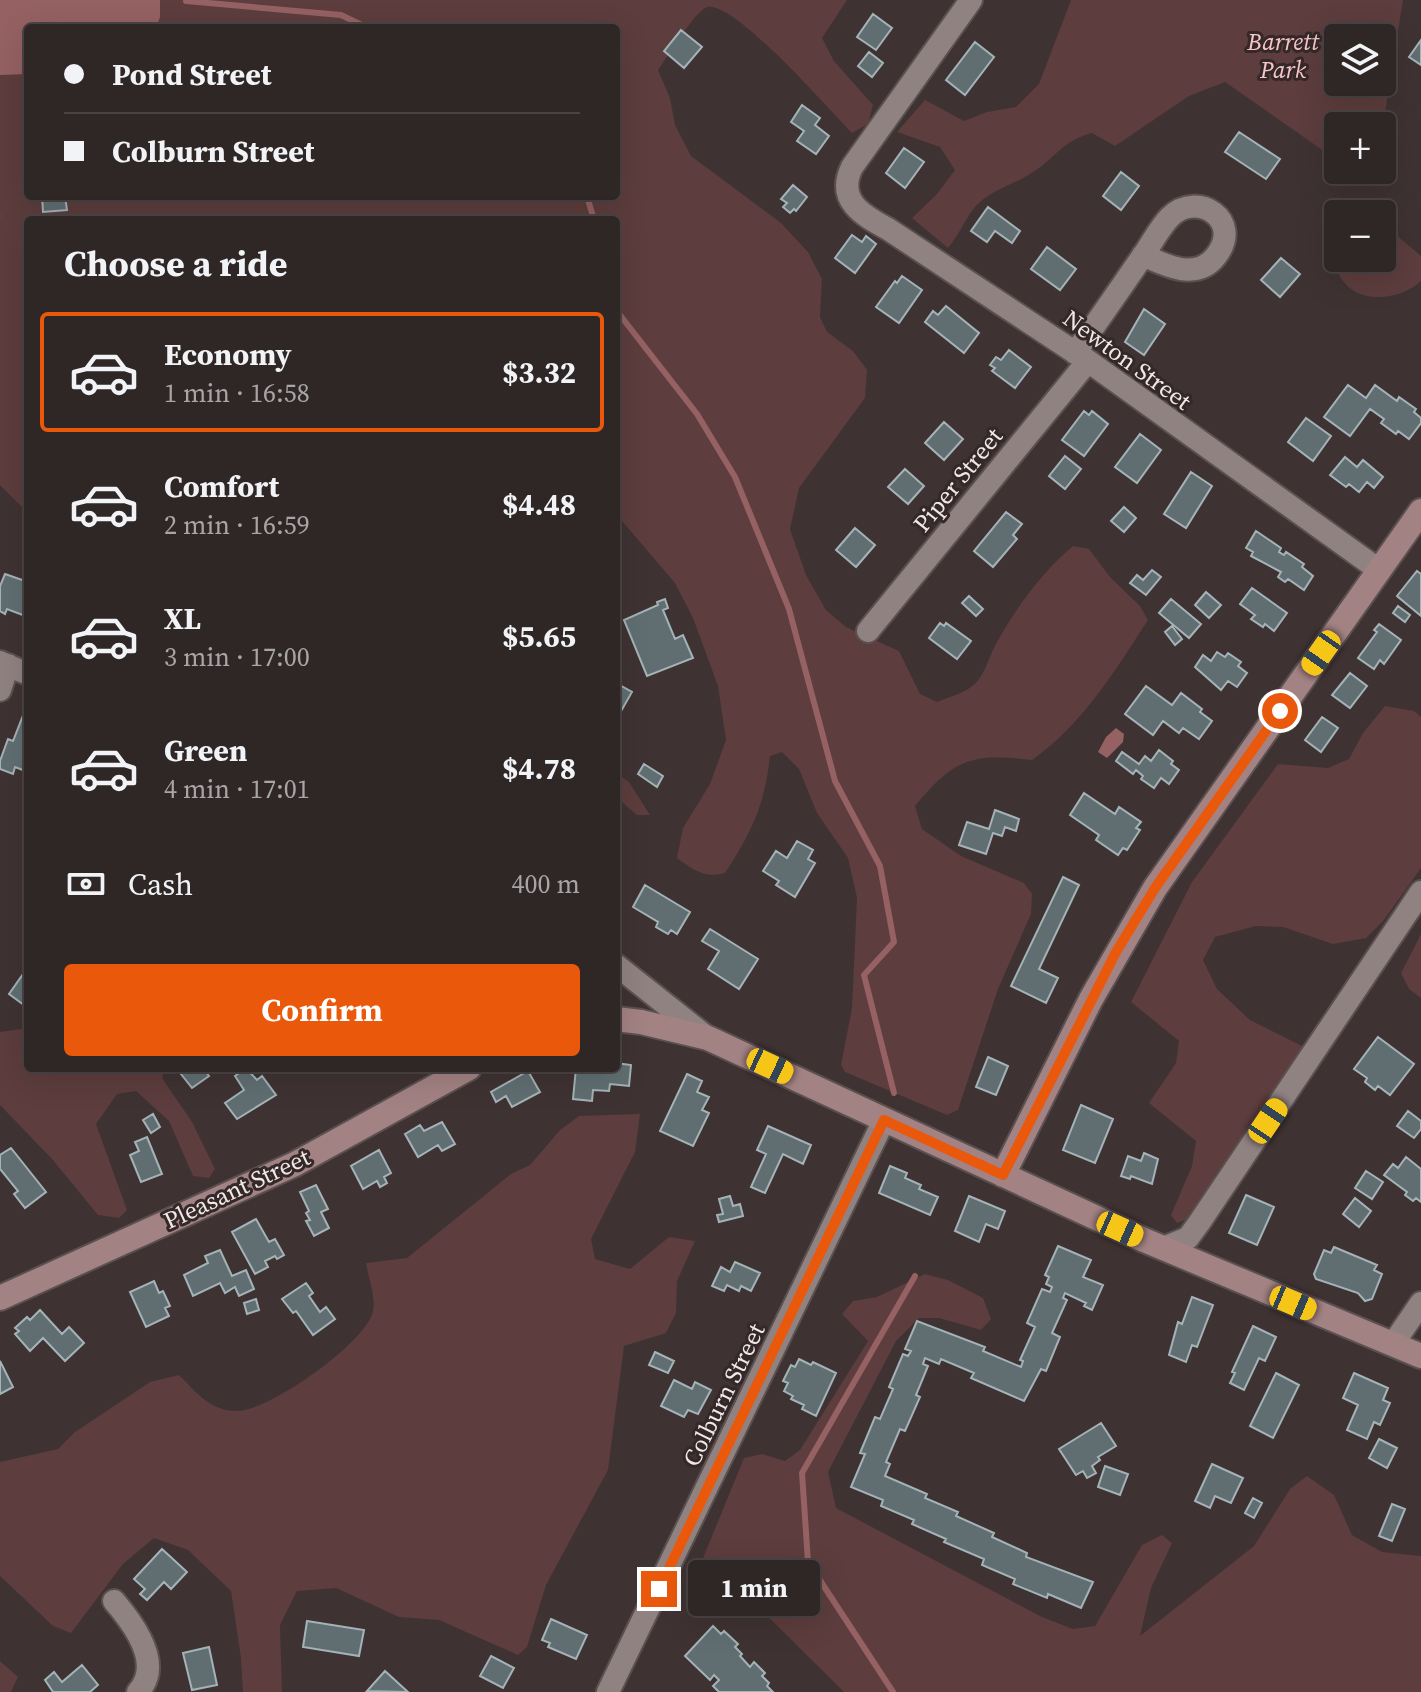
<!DOCTYPE html>
<html lang="en">
<head>
<meta charset="utf-8">
<style>
  :root { --surface:#2f2626; --page:#3b3232; --text:#f1f3f6; --muted:#a7a5a7; --line:#4a4343; --accent:#ea580c }
  body { margin:0; font-family:"Source Serif 4",serif; background:var(--page); color:var(--text); height:100vh; display:flex; flex-direction:column; font-size:30px; white-space:nowrap }
  * { box-sizing:border-box; margin:0 }
  p { font-size:26px; color:var(--muted) }
  .icon { flex:none; width:44px; height:44px; fill:none; stroke:currentColor; stroke-width:2; stroke-linecap:round; stroke-linejoin:round }
  .map { position:relative; flex:1; overflow:hidden }
  .details { position:absolute; left:24px; top:216px; width:596px; height:856px; display:flex; flex-direction:column; background:var(--surface); border-radius:8px; box-shadow:0 8px 32px #0002,0 0 0 2px var(--line) }
  .details>* { flex:none }
  .banner { position:absolute; left:24px; top:24px; width:596px; height:176px; border-radius:8px; box-shadow:0 8px 32px #0002,0 0 0 2px var(--line); display:grid; align-content:center; height:176px; padding:0 40px; background:var(--surface) }
  .fabs { position:absolute; left:1324px; top:24px; display:grid; gap:16px }
  .fabs a { display:grid; place-items:center; width:72px; height:72px; border-radius:8px; background:var(--surface); box-shadow:0 8px 32px #0002,0 0 0 2px var(--line); font-size:40px }
  .end { position:absolute; width:36px; height:36px; margin:-18px; border:10px solid #ea580c; background:#fff; box-shadow:0 0 0 4px #fff }
  .from { border-radius:50% }
  .bubble { position:absolute; height:56px; border-radius:8px; background:var(--surface); box-shadow:0 8px 32px #0002,0 0 0 2px var(--line); font-size:26px; font-weight:700; line-height:56px; text-align:center }
  .car { position:absolute; width:24px; height:48px; margin:-24px -12px; border-radius:10px; box-shadow:0 0 6px 2px #0007; background:linear-gradient(#f5c518 24%,#345 0 40%,#f5c518 0 76%,#345 0 86%,#f5c518 0) }
  .banner b { display:flex; align-items:center; gap:28px; height:76px; font-size:30px }
  .banner b+b { border-top:2px solid var(--line) }
  .banner i { width:20px; height:20px; background:var(--text) }
  ul { padding:0; list-style:none }
  li { display:flex; align-items:center; gap:24px; height:120px; margin:0 16px 12px; padding:0 24px; border:4px solid transparent; border-radius:8px }
  li div { flex:1 }
  li b { display:block; font-size:30px }
  li em { font-style:normal; font-weight:700 }
  li.selected { border-color:var(--accent) }
  li>.icon { width:72px; height:72px; stroke-width:1.5 }
  h2 { padding:0 40px; font-size:36px; line-height:96px }
  .pay { display:flex; align-items:center; gap:20px; height:88px; padding:0 40px; font-size:30px }
  .pay p { margin-inline-start:auto }
  .action { display:flex; gap:16px; margin-top:auto; padding:16px 40px }
  .action a { flex:1; height:92px; border-radius:8px; background:var(--accent); color:#fff; font-size:32px; font-weight:700; line-height:92px; text-align:center }
  .map>svg:first-child { display:block }
  .green { fill:#5d3d3d; fill-rule:evenodd }
  .water { fill:#956162 }
  .lines { fill:none; stroke-linecap:round; stroke-linejoin:round }
  .stream { stroke:#956162; stroke-width:6 }
  .building { fill:#606e72; stroke:#a4b3b7; stroke-width:2 }
  .street-casing { stroke:#5a5050; stroke-width:26 }
  .secondary-casing { stroke:#5a5050; stroke-width:28 }
  .street { stroke:#918282; stroke-width:22 }
  .secondary { stroke:#a38283; stroke-width:24 }
  .route { stroke:#ea580c; stroke-width:10 }
  .labels { text-anchor:middle; stroke-width:6; stroke-linejoin:round; paint-order:stroke }
  .park-label { font-size:24px; font-style:italic; fill:#f9c6c6; stroke:#342828 }
  .street-label { font-size:24px; fill:#f1e8e8; stroke:#342828 }
</style>
</head>
<body>
<div class="map">
<svg width="1421" height="1692" viewBox="0 0 1421 1692">
  <rect width="100%" height="100%" fill="#3f3232"/>
  <!-- green -->
  <path class="green" d="M0 0H847L822 38 834 61 873 105 868 124 852 133C831 112 734 0 707 7 693 13 668 57 658 70L670 98 675 125 691 156 781 223 808 252 822 279 820 317 827 332 853 351 867 370 865 398 799 488 790 529 806 575 826 610 846 627 899 651 920 694 937 702C948 697 962 694 971 687 985 677 988 658 996 644 1015 609 1042 572 1073 546L1089 549 1110 577 1140 606 1148 620C1115 671 1082 725 1032 760 971 753 954 759 915 806L922 829 961 856 1024 883 1032 894 1031 914 998 989 958 1110 947 1115 845 1072 841 1065 852 1008 857 898 848 858 817 813 799 769 782 752 770 756C765 804 752 832 725 873 705 879 692 869 677 858L683 828 710 784 726 740 718 686 693 618 675 583 616 514V220H28V513L0 485ZM28 28H616V196H28Z
    M1071 0H1403L1382 131V126H1338V161L1225 82 1189 96 1115 146 1092 133C1059 142 1055 160 1030 174 1014 184 995 189 980 202 968 212 960 234 948 248L912 218 937 194 955 170 940 147 897 132 925 100 964 121 987 112 1016 107 1039 84ZM1382 38V82H1338V38Z
    M1382 223 1421 256V281C1406 296 1374 303 1354 291 1336 281 1328 251 1338 234V258H1382Z
    M1385 706 1414 711 1421 717V868L1384 920 1366 938 1333 944 1283 927 1256 926 1215 937 1203 960 1217 989 1250 1020 1304 1047 1191 1218 1177 1223 1171 1215 1192 1166 1196 1141 1149 1103 1176 1063 1179 1041 1131 1002 1192 882 1278 764 1328 768 1349 759 1363 733Z
    M616 773 629 782 650 815H637L616 797Z
    M1421 934V998L1409 989 1401 973Z
    M28 1028V1068H165L162 1078 192 1122 215 1169 209 1178 193 1176 169 1121 136 1091 117 1094 96 1124 127 1210 119 1218 98 1215 52 1159 0 1105V1032Z
    M640 1114 635 1152 591 1239 595 1259 630 1269 669 1237 695 1241 677 1281 676 1313 666 1333 624 1346 608 1470 546 1585 527 1647 518 1655 439 1620 399 1617 336 1588 297 1591 280 1625 282 1692H243L241 1658 231 1591 188 1550 154 1538 123 1564 71 1633 53 1626 0 1576V1462L58 1449 75 1432 150 1382 179 1375C197 1393 211 1412 239 1411 271 1409 366 1343 373 1311 376 1298 368 1276 366 1263L407 1258 511 1174 530 1165 560 1130 579 1116Z
    M925 1274 948 1280 983 1298 991 1319 981 1330 939 1318H919L896 1341 828 1472 836 1508 1042 1617 1073 1629 1095 1626 1142 1545 1162 1535 1172 1543 1151 1588 1140 1636 1254 1546 1290 1489 1307 1476 1334 1495 1352 1535 1382 1552 1421 1556V1692H844L744 1593 711 1582 701 1563 744 1458 762 1454 785 1461 800 1450 868 1341 842 1314 853 1301 877 1297Z
    M0 1661 18 1677 11 1692H0Z"/>
  <!-- water -->
  <path class="water" d="M0 0H160V17L156 28H28V74L0 75Z
    M1116 728 1124 734 1123 742 1107 758 1098 752 1106 737Z"/>
  <g class="lines">
    <!-- stream -->
    <path class="stream" d="M186 1 341 15 368 28
      M587 196 594 220
      M616 310 697 414 735 477 789 609 835 781 880 866 894 942 864 975 894 1093
      M893 1692 808 1562 802 1473 915 1276"/>
  </g>
  <!-- building -->
  <path class="building" d="M873 14 892 28 876 50 857 37Z
    M681 30 702 47 684 68 664 51Z
    M1421 40V65L1409 57Z
    M975 42 994 57 965 95 946 80Z
    M869 52 883 63 872 77 858 66Z
    M802 105 820 118 815 125 829 136 816 154 797 141 804 131 791 122Z
    M1239 132 1280 159 1266 179 1225 152Z
    M904 148 924 162 905 188 886 173Z
    M1121 172 1139 186 1121 210 1103 196Z
    M793 185 807 197 796 211 794 209 790 213 783 207 787 203 781 199Z
    M42 196H65L67 210 43 212Z
    M988 207 1020 231 1012 243 995 231 987 242 971 231Z
    M852 235 862 242 866 236 876 244 855 273 835 258Z
    M1047 247 1076 269 1060 290 1031 269Z
    M1281 258 1300 274 1280 297 1261 280Z
    M902 276 922 290 899 323 876 307 895 281 897 283Z
    M946 306 979 333 964 353 925 322 933 311 938 315Z
    M1144 309 1165 324 1144 355 1125 342Z
    M1009 350 1031 367 1015 388 992 371 995 368 990 365 996 357 1001 360Z
    M1348 385 1366 398 1375 385 1397 401 1399 397 1416 409 1414 412 1421 418V423L1409 439 1398 431 1396 434 1381 423 1384 419 1370 409 1350 436 1324 417Z
    M1084 411 1089 415 1092 411 1108 424 1084 456 1062 440Z
    M1306 418 1331 436 1313 461 1288 442Z
    M944 422 963 439 944 460 925 443Z
    M1140 434 1161 450 1137 483 1115 467Z
    M1065 456 1081 469 1065 489 1049 476Z
    M1345 457 1357 467 1363 460 1383 477 1374 488 1367 482 1359 492 1349 484 1346 487 1330 475Z
    M905 469 924 486 908 504 888 487Z
    M1191 472 1212 486 1186 528 1164 514Z
    M1124 507 1136 518 1124 532 1111 521Z
    M1006 512 1022 524 1013 535 1017 539 993 567 974 551Z
    M855 528 875 545 856 567 836 550Z
    M1256 531 1281 548 1279 552 1284 555 1286 552 1304 564 1302 567 1313 576 1304 590 1288 579 1285 582 1278 577 1281 572 1251 556 1253 552 1246 548Z
    M1152 570 1161 577 1146 595 1130 583 1137 575 1143 580Z
    M1417 571 1421 574V616L1397 596Z
    M5 574 28 582V617L7 609 5 614 0 611V586Z
    M1252 588 1287 613 1274 631 1265 624 1263 627 1251 619 1255 615 1240 604Z
    M1206 592 1221 605 1209 618 1195 605Z
    M969 596 983 609 976 616 962 603Z
    M665 599 668 608 663 610 675 639 683 635 693 658 647 676 624 620 658 605 657 602Z
    M1171 599 1201 624 1189 638 1159 613Z
    M1398 606 1410 615 1405 622 1393 613Z
    M940 623 944 626 946 623 971 641 957 659 929 638Z
    M1379 624 1401 640 1384 664 1380 660 1374 669 1358 658 1377 632 1374 630Z
    M1172 626 1182 639 1175 645 1165 632Z
    M1217 652 1225 657 1228 653 1241 662 1238 666 1247 673 1237 687 1228 681 1221 690 1195 667 1203 655 1211 661Z
    M1350 673 1367 686 1350 708 1332 695Z
    M616 683 632 692 616 720Z
    M1146 686 1172 705 1181 693 1202 709 1200 712 1212 721 1199 739 1183 728 1179 733 1163 721 1153 735 1125 714Z
    M24 713 28 715V772L15 767 13 774 0 769V761L8 739 13 741Z
    M1322 717 1338 728 1321 752 1305 740Z
    M1159 750 1173 761 1171 764 1179 770 1169 784 1161 778 1154 788 1141 779 1143 776 1136 770 1133 774 1116 761 1122 752 1139 764 1145 756 1151 761Z
    M644 764 663 776 657 787 638 774Z
    M1084 793 1115 814 1119 807 1141 822 1136 828 1140 830 1127 850 1123 848 1118 855 1096 840 1099 835 1070 815Z
    M995 810 1019 819 1016 831 1005 827 1002 836 993 833 986 854 959 845 967 822 989 829Z
    M797 841 813 850 808 859 815 863 795 897 776 885 779 881 763 871 776 851 787 858Z
    M1063 877 1079 885 1039 969 1058 978 1046 1003 1011 986Z
    M645 885 690 912 677 934 671 930 668 934 656 927 658 922 633 907Z
    M710 929 758 959 739 989 708 969 719 951 702 941Z
    M28 967V1008L9 994Z
    M1378 1037 1414 1064 1390 1095 1378 1086 1375 1090 1365 1082 1367 1078 1354 1069Z
    M988 1057 1008 1066 996 1095 976 1087Z
    M616 1063 631 1065 629 1086 610 1084 609 1091 593 1090 592 1101 573 1099 576 1068H616Z
    M203 1068 209 1076 192 1088 177 1069Z
    M246 1068 257 1080 262 1076 276 1095 237 1119 225 1103 244 1090 235 1076Z
    M528 1071 540 1092 512 1107 506 1096 496 1102 491 1092Z
    M687 1074 702 1081 697 1092 709 1097 702 1110 709 1113 693 1146 660 1131Z
    M1081 1105 1113 1119 1095 1163 1063 1150Z
    M1408 1111 1421 1121V1129L1414 1138 1397 1126Z
    M153 1114 160 1127 151 1133 143 1120Z
    M442 1122 455 1144 442 1151 438 1145 418 1157 405 1134 420 1125 424 1131Z
    M768 1126 811 1145 803 1164 783 1154 765 1193 751 1187 766 1154 757 1150Z
    M147 1137 162 1174 141 1182 130 1155 139 1151 135 1142Z
    M11 1148 46 1192 25 1208 14 1194 18 1191 0 1169V1155Z
    M379 1150 391 1173 384 1177 387 1183 380 1187 377 1181 363 1189 351 1166Z
    M1144 1153 1158 1159 1152 1184 1131 1176 1130 1179 1121 1176 1128 1156 1141 1161Z
    M1406 1157 1421 1169V1202L1416 1198 1413 1201 1405 1195 1407 1192 1384 1175 1393 1164 1398 1168Z
    M890 1166 907 1173 905 1178 921 1185 919 1189 938 1197 930 1215 879 1193Z
    M1366 1171 1383 1182 1372 1199 1355 1188Z
    M316 1185 328 1209 321 1212 329 1228 314 1236 306 1221 310 1220 306 1213 309 1211 300 1192Z
    M1246 1195 1274 1207 1257 1245 1229 1233Z
    M730 1196 733 1206 740 1204 743 1216 719 1222 717 1215 723 1214 719 1199Z
    M969 1196 1005 1211 998 1229 986 1224 979 1242 955 1231Z
    M1355 1198 1371 1211 1359 1227 1343 1214Z
    M256 1219 269 1242 275 1239 284 1255 277 1259 275 1256 265 1261 268 1267 255 1274 232 1232Z
    M1058 1246 1091 1260 1083 1277 1103 1285 1092 1310 1084 1306 1086 1303 1065 1293 1063 1298 1067 1300 1052 1333 1060 1337 1046 1371 1041 1369 1024 1401 971 1378 974 1373 941 1359 939 1364 925 1358 923 1364 928 1366 916 1395 920 1397 905 1431 900 1429 886 1462 890 1464 885 1476 927 1494 925 1498 958 1512 956 1516 994 1533 992 1537 1027 1553 1026 1557 1093 1582 1081 1608 1048 1594 1047 1598 1013 1584 1015 1579 982 1565 984 1559 944 1542 946 1539 912 1524 914 1520 881 1506 883 1500 851 1487 865 1454 860 1453 875 1417 880 1419 893 1389 889 1387 903 1354 908 1356 911 1351 905 1349 917 1321 985 1347 983 1351 1021 1367 1023 1361 1020 1360 1035 1327 1027 1323 1042 1289 1050 1292 1052 1287 1046 1284 1049 1277 1045 1275Z
    M1334 1247 1377 1265 1374 1270 1382 1274 1372 1299 1365 1301 1358 1293 1316 1279 1314 1274 1324 1250 1331 1253Z
    M220 1250 232 1276 246 1270 254 1289 239 1296 235 1287 225 1293 220 1283 193 1296 184 1275 208 1263 205 1256Z
    M735 1262 760 1273 751 1291 741 1286 739 1291 727 1285 724 1291 712 1286 721 1267 730 1272Z
    M154 1281 159 1293 163 1291 170 1306 165 1308 169 1316 146 1327 130 1292Z
    M306 1283 313 1293 309 1296 320 1312 326 1307 335 1319 313 1335 296 1311 293 1313 282 1299Z
    M1192 1297 1213 1305 1197 1347 1192 1345 1186 1362 1169 1355 1178 1322 1182 1324Z
    M256 1299 259 1310 247 1314 244 1303Z
    M40 1310 62 1334 69 1327 84 1343 65 1361 43 1338 30 1351 15 1334 19 1331 15 1328 27 1317 30 1320Z
    M1253 1326 1276 1337 1265 1361 1259 1358 1244 1390 1230 1383 1235 1373 1232 1372Z
    M655 1352 674 1361 668 1373 649 1365Z
    M799 1359 811 1365 813 1362 836 1373 816 1416 802 1409 804 1405 791 1399 793 1396 784 1391 788 1383 783 1381 791 1365 795 1367Z
    M0 1361 13 1387 0 1394Z
    M1276 1373 1299 1385 1273 1438 1250 1426Z
    M1354 1373 1388 1388 1383 1400 1390 1403 1380 1425 1374 1422 1367 1439 1347 1430 1358 1405 1343 1398Z
    M674 1380 692 1389 695 1382 711 1390 698 1414 688 1410 684 1417 661 1406Z
    M1101 1423 1116 1446 1098 1457 1100 1460 1092 1466 1096 1473 1087 1478 1083 1471 1076 1475 1059 1449Z
    M1379 1439 1397 1448 1387 1468 1369 1458Z
    M1212 1464 1243 1478 1231 1503 1215 1496 1210 1508 1195 1501Z
    M1105 1466 1128 1474 1120 1495 1098 1487Z
    M1253 1498 1262 1503 1254 1518 1245 1513Z
    M1392 1504 1405 1509 1392 1541 1379 1536Z
    M162 1549 187 1572 171 1589 164 1582 147 1600 140 1594 145 1589 134 1579Z
    M551 1619 587 1635 576 1659 548 1647 550 1643 542 1640Z
    M307 1621 364 1630 359 1656 303 1647Z
    M713 1626 721 1634 724 1631 738 1644 735 1647 742 1654 740 1656 750 1667 754 1662 765 1673 762 1676 769 1683 767 1686 773 1692H719L713 1686 719 1680 714 1675 710 1680 685 1656Z
    M209 1647 217 1685 192 1690 183 1653Z
    M491 1656 514 1668 503 1688 480 1676Z
    M82 1665 98 1685 90 1692H53L45 1680 54 1672 62 1682Z
    M385 1671 408 1692 367 1691Z"/>
  <g class="lines">
    <!-- street casing -->
    <g class="street-casing">
      <path id="street" d="M971 0 852 167C836 200 862 215 888 229L1088 361 1379 570
        M1075 353C1098 321 1120 289 1142 257 1151 245 1159 228 1170 217 1197 190 1244 220 1216 256 1197 281 1166 266 1143 255
        M868 631 1088 361
        M0 662 28 674
        M0 690 8 665
        M616 965 708 1038
        M1163 1248 1188 1238 1199 1223 1421 892
        M1393 1344 1421 1303
        M114 1601C133 1623 164 1664 138 1692
        M608 1692 884 1120"/>
    </g>
    <!-- secondary casing -->
    <g class="secondary-casing">
      <path id="secondary" d="M616 1019 641 1022 708 1038 1144 1240 1421 1356
        M1003 1175 1091 999 1155 888 1421 511
        M0 1298 295 1164 469 1068"/>
    </g>
    <!-- street -->
    <use href="#street" class="street"/>
    <!-- secondary -->
    <use href="#secondary" class="secondary"/>
  </g>
  <g class="lines">
    <!-- route -->
    <path class="route" d="M659 1589 884 1120 1003 1175 1116 952 1155 888 1280 711"/>
  </g>
  <g class="labels">
    <!-- park labels -->
    <g class="park-label">
      <text x="1283" y="50">Barrett<tspan x="1283" dy="28">Park</tspan></text>
    </g>
    <!-- street labels -->
    <g class="street-label">
      <text transform="translate(1127 360) rotate(36)" y="8">Newton Street</text>
      <text transform="translate(958 480) rotate(-51)" y="8">Piper Street</text>
      <text transform="translate(237 1189) rotate(-25)" y="8">Pleasant Street</text>
      <text transform="translate(724 1395) rotate(-64)" y="8">Colburn Street</text>
    </g>
  </g>
</svg>
<div class="fabs">
<a><svg class="icon" aria-label="layers" viewBox="0 0 24 24"><path d="M12 4l9 5-9 5-9-5zM3 14l9 5 9-5"/></svg></a>
<a>+</a>
<a>−</a>
</div>
<i class="end from" style="left:1280px;top:711px"></i>
<i class="end" style="left:659px;top:1589px"></i>
<div class="bubble" style="left:688px;top:1560px;width:132px">1 min</div>
<i class="car" style="left:1321px;top:653px;rotate:215deg"></i>
<i class="car" style="left:770px;top:1066px;rotate:115deg"></i>
<i class="car" style="left:1268px;top:1121px;rotate:34deg"></i>
<i class="car" style="left:1120px;top:1229px;rotate:114deg"></i>
<i class="car" style="left:1293px;top:1303px;rotate:113deg"></i>
<div class="banner">
<b><i class="from"></i>Pond Street</b>
<b><i></i>Colburn Street</b>
</div>
<section class="details">
<h2>Choose a ride</h2>
<ul>
<li class="selected"><svg class="icon" aria-label="car" viewBox="0 0 24 24"><path d="M5 17H2v-5l4-1 3-4h7l3 4 3 1v5h-3M9 17h6M6 11h13"/><circle cx="7" cy="17" r="2"/><circle cx="17" cy="17" r="2"/></svg><div><b>Economy</b><p>1 min · 16:58</p></div><em>$3.32</em></li>
<li><svg class="icon" aria-label="car" viewBox="0 0 24 24"><path d="M5 17H2v-5l4-1 3-4h7l3 4 3 1v5h-3M9 17h6M6 11h13"/><circle cx="7" cy="17" r="2"/><circle cx="17" cy="17" r="2"/></svg><div><b>Comfort</b><p>2 min · 16:59</p></div><em>$4.48</em></li>
<li><svg class="icon" aria-label="car" viewBox="0 0 24 24"><path d="M5 17H2v-5l4-1 3-4h7l3 4 3 1v5h-3M9 17h6M6 11h13"/><circle cx="7" cy="17" r="2"/><circle cx="17" cy="17" r="2"/></svg><div><b>XL</b><p>3 min · 17:00</p></div><em>$5.65</em></li>
<li><svg class="icon" aria-label="car" viewBox="0 0 24 24"><path d="M5 17H2v-5l4-1 3-4h7l3 4 3 1v5h-3M9 17h6M6 11h13"/><circle cx="7" cy="17" r="2"/><circle cx="17" cy="17" r="2"/></svg><div><b>Green</b><p>4 min · 17:01</p></div><em>$4.78</em></li>
</ul>
<div class="pay"><svg class="icon" aria-label="cash" viewBox="0 0 24 24"><path d="M3 7h18v10H3z"/><circle cx="12" cy="12" r="2"/></svg>Cash<p>400 m</p></div>
<div class="action"><a>Confirm</a></div>
</section>
</div>
</body>
</html>
